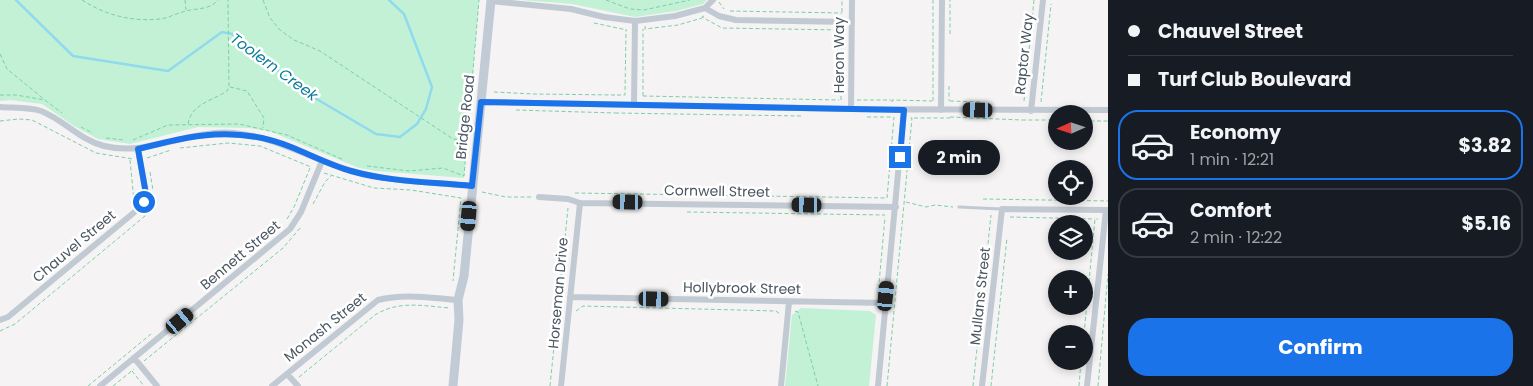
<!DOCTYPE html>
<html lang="en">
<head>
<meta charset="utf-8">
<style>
  :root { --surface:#171b24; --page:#242831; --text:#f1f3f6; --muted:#9ea1a6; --line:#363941; --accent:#1a73e8 }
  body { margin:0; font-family:Poppins,sans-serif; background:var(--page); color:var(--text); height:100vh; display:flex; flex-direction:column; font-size:19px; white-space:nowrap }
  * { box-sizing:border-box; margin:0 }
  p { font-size:16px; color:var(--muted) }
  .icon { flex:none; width:28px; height:28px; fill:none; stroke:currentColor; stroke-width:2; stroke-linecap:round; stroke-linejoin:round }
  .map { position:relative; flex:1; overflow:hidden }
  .details { display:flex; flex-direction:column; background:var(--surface); width:425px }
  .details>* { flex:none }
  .banner { display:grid; align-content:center; height:110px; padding:0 20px; background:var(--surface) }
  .needle { width:32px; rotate:267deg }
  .tools { position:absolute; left:1048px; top:105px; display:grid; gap:10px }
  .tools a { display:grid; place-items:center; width:45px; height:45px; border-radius:50%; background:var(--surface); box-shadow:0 2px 8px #0003; font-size:25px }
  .end { position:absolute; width:22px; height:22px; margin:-11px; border:6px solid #1a73e8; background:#fff; box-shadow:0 0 0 2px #fff }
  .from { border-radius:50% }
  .bubble { position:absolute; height:35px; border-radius:18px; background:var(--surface); box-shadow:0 2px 8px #0003; font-size:16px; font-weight:700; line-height:35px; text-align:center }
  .car { position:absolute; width:15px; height:30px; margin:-15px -8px; border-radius:6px; box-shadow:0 0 4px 1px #0007; background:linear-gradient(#222 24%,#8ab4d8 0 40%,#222 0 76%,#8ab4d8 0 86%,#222 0) }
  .banner b { display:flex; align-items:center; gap:18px; height:48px; font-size:19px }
  .banner b+b { border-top:1px solid var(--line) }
  .banner i { width:12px; height:12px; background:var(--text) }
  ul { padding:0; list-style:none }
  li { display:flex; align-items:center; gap:15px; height:70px; margin:0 10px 8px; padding:0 10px; border:2px solid var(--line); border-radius:20px }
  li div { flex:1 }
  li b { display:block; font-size:19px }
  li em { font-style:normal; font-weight:700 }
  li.current { border-color:var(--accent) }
  li>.icon { width:45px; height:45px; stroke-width:1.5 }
  .action { display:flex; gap:10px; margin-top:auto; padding:10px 20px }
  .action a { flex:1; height:58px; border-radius:20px; background:var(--accent); color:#fff; font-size:20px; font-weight:700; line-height:58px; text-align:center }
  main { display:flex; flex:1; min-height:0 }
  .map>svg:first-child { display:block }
  .green { fill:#c3f1d5 }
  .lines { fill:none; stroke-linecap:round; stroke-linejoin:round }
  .stream { stroke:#90daee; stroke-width:2.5 }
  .path { stroke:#7ad0a6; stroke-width:1; stroke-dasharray:4 2.5; stroke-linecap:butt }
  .lane { stroke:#c1cad2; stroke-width:3 }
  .street { stroke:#c1cad2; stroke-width:6 }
  .secondary { stroke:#c1cbd6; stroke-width:9 }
  .route { stroke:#1a73e8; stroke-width:6 }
  .labels { text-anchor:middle; stroke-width:5; stroke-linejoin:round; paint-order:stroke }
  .street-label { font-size:14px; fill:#4a5661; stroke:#fff }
  .water-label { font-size:15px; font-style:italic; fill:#0c7c9b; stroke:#fff }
</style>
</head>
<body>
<main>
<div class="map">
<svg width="1108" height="386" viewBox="0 0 1108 386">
  <rect width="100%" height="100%" fill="#f5f3f3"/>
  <!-- green -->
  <path class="green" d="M0 0H479L464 178 377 171 359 168 269 131 249 128 198 127 130 144 98 139 74 126 42 104 10 100 0 101Z
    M521 0H707L703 4 676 11 635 17 572 4Z
    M801 308 870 311 876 315 869 386H785L792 315Z"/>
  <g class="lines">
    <!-- stream -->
    <path class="stream" d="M16 0 73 56 168 71 222 32 232 34 303 91 376 134 400 137 417 124 426 109 432 87 404 14 389 0"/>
    <!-- path -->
    <path class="path" d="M82 0C105 15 132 22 160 19 169 18 177 13 186 11 197 8 210 10 218 0
      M185 0 186 10
      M263 0 270 18 280 30 294 40 320 51 453 139 467 141
      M606 0 630 9 644 10 690 0
      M719 2 724 9
      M730 11 842 13
      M842 12V0
      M704 16 702 17 722 28 841 30
      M594 23 627 30
      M645 26V29L678 25 702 18
      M950 34V0
      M0 54 7 69 45 100
      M949 86V101
      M230 87 247 91 264 118 263 128
      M494 92 534 94 616 95V96
      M0 95H16L45 100 62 113
      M617 95H625L626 30
      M643 96 839 100
      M643 96V29
      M841 100V34L845 33
      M857 100H891
      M933 101V0
      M950 101 981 102
      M1024 101 1034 0
      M892 102V100L932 101
      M1041 102 1051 4
      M516 110 615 113
      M615 113 803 116
      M867 117H891
      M950 117 1022 120
      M914 118H950
      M1022 120H1056
      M0 121 19 119 32 120 96 153 133 159
      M1084 121H1108
      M188 124C191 104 212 101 227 91L229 87 228 0
      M81 127 93 133
      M106 138 124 140
      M133 140 168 125 239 124 287 135 344 160
      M180 148 228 143 260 146 311 167
      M147 158 171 150
      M130 160 134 201
      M367 166 409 171 443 168 464 176 479 0
      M150 172 153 190
      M324 173 374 188 411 190 461 198 453 281
      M482 192 506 197H531
      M575 193 887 198 894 117
      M983 199 1108 201
      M906 202 926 207 935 205 953 207
      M313 204 325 182 331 176
      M687 212 885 215
      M1010 217 1095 219
      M287 219 294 207 310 168
      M878 295 885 217
      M576 311 583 306 776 311 780 314
      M795 311 798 312 818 386
      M0 331 15 324 145 216 153 199
      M1084 334 1095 219H1098
      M144 361 283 248 301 227
      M132 371 144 386
      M299 377 375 315C399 300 423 306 450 308
      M88 386 151 334
      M113 386 134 369
      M550 386 568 208
      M887 386 912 118H910
      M973 386 991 215
      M991 386 1007 238
      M1079 386 1081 361
      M1098 386 1108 274"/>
    <!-- lane -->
    <path class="lane" d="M959 207 1001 209"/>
    <!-- street -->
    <path class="street" d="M491 1 571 9 604 17 635 21 675 16 705 8 713 0
      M705 8 719 16 736 20 852 22
      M481 102 851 109 1108 110
      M634 105 635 21
      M0 107C12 108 30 107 41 111 64 120 80 140 104 146 148 157 189 129 234 133 276 137 309 158 349 170 388 182 432 182 472 186
      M851 109 852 0
      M941 110 942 0
      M1031 111 1043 0
      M539 197 568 199 580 203 896 207
      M570 297 885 303
      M0 320 8 317 137 210 144 201 146 194 138 149
      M135 359 157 386
      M287 374 298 386
      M100 386 290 229 301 212 322 161
      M272 386 378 300C404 293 431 298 458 300
      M561 386 580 203
      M781 386 789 302
      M878 386 904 110
      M982 386 1002 209 1108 210
      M1087 386 1106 210"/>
    <!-- secondary -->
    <path class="secondary" d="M453 386 459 320 458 300 464 276 491 0"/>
  </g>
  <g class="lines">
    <!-- route -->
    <path class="route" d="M144 202 146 194 138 149C193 135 236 125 291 147 311 155 330 165 351 171 390 182 432 182 472 186L481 102 904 110 900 157"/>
  </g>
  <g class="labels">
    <!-- street labels -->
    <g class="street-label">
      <text transform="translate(1024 54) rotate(-84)" y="5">Raptor Way</text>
      <text transform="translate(839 55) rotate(-90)" y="5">Heron Way</text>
      <text transform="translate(465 117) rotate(-84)" y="5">Bridge Road</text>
      <text transform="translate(717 191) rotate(1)" y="5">Cornwell Street</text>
      <text transform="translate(74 246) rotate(-40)" y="5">Chauvel Street</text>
      <text transform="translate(240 255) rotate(-40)" y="5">Bennett Street</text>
      <text transform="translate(742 288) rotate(1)" y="5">Hollybrook Street</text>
      <text transform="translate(558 293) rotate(-85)" y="5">Horseman Drive</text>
      <text transform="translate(980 296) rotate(-84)" y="5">Mullans Street</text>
      <text transform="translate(325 327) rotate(-39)" y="5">Monash Street</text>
    </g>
    <!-- water labels -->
    <g class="water-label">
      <text transform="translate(274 67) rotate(36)" y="5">Toolern Creek</text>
    </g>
  </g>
</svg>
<div class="tools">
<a><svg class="needle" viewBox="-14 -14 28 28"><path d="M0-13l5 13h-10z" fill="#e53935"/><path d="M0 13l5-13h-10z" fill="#9ea1a6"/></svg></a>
<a><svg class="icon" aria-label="locate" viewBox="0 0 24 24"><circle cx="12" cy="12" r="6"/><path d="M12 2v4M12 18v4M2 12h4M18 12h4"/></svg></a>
<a><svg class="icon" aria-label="layers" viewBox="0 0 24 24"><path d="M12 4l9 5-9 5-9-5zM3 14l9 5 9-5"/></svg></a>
<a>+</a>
<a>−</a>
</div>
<i class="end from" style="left:144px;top:202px"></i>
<i class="end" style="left:900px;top:157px"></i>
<div class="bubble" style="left:918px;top:140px;width:82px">2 min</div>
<i class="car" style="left:978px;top:110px;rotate:271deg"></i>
<i class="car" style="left:628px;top:202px;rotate:271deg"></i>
<i class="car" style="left:807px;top:205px;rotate:271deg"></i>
<i class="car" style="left:469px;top:216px;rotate:185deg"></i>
<i class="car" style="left:886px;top:296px;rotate:6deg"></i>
<i class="car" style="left:654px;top:299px;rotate:91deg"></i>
<i class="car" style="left:180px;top:321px;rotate:50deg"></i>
</div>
<section class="details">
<div class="banner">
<b><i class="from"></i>Chauvel Street</b>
<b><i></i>Turf Club Boulevard</b>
</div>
<ul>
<li class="current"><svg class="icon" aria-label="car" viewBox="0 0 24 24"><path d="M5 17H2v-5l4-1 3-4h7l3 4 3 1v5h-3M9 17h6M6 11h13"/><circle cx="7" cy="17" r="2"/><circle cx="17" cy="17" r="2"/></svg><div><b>Economy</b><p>1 min · 12:21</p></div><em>$3.82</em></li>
<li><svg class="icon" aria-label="car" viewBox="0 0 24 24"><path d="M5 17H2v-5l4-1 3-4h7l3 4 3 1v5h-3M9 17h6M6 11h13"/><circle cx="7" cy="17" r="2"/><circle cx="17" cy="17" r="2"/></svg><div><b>Comfort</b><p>2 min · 12:22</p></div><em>$5.16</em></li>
</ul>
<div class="action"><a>Confirm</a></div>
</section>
</main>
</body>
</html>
